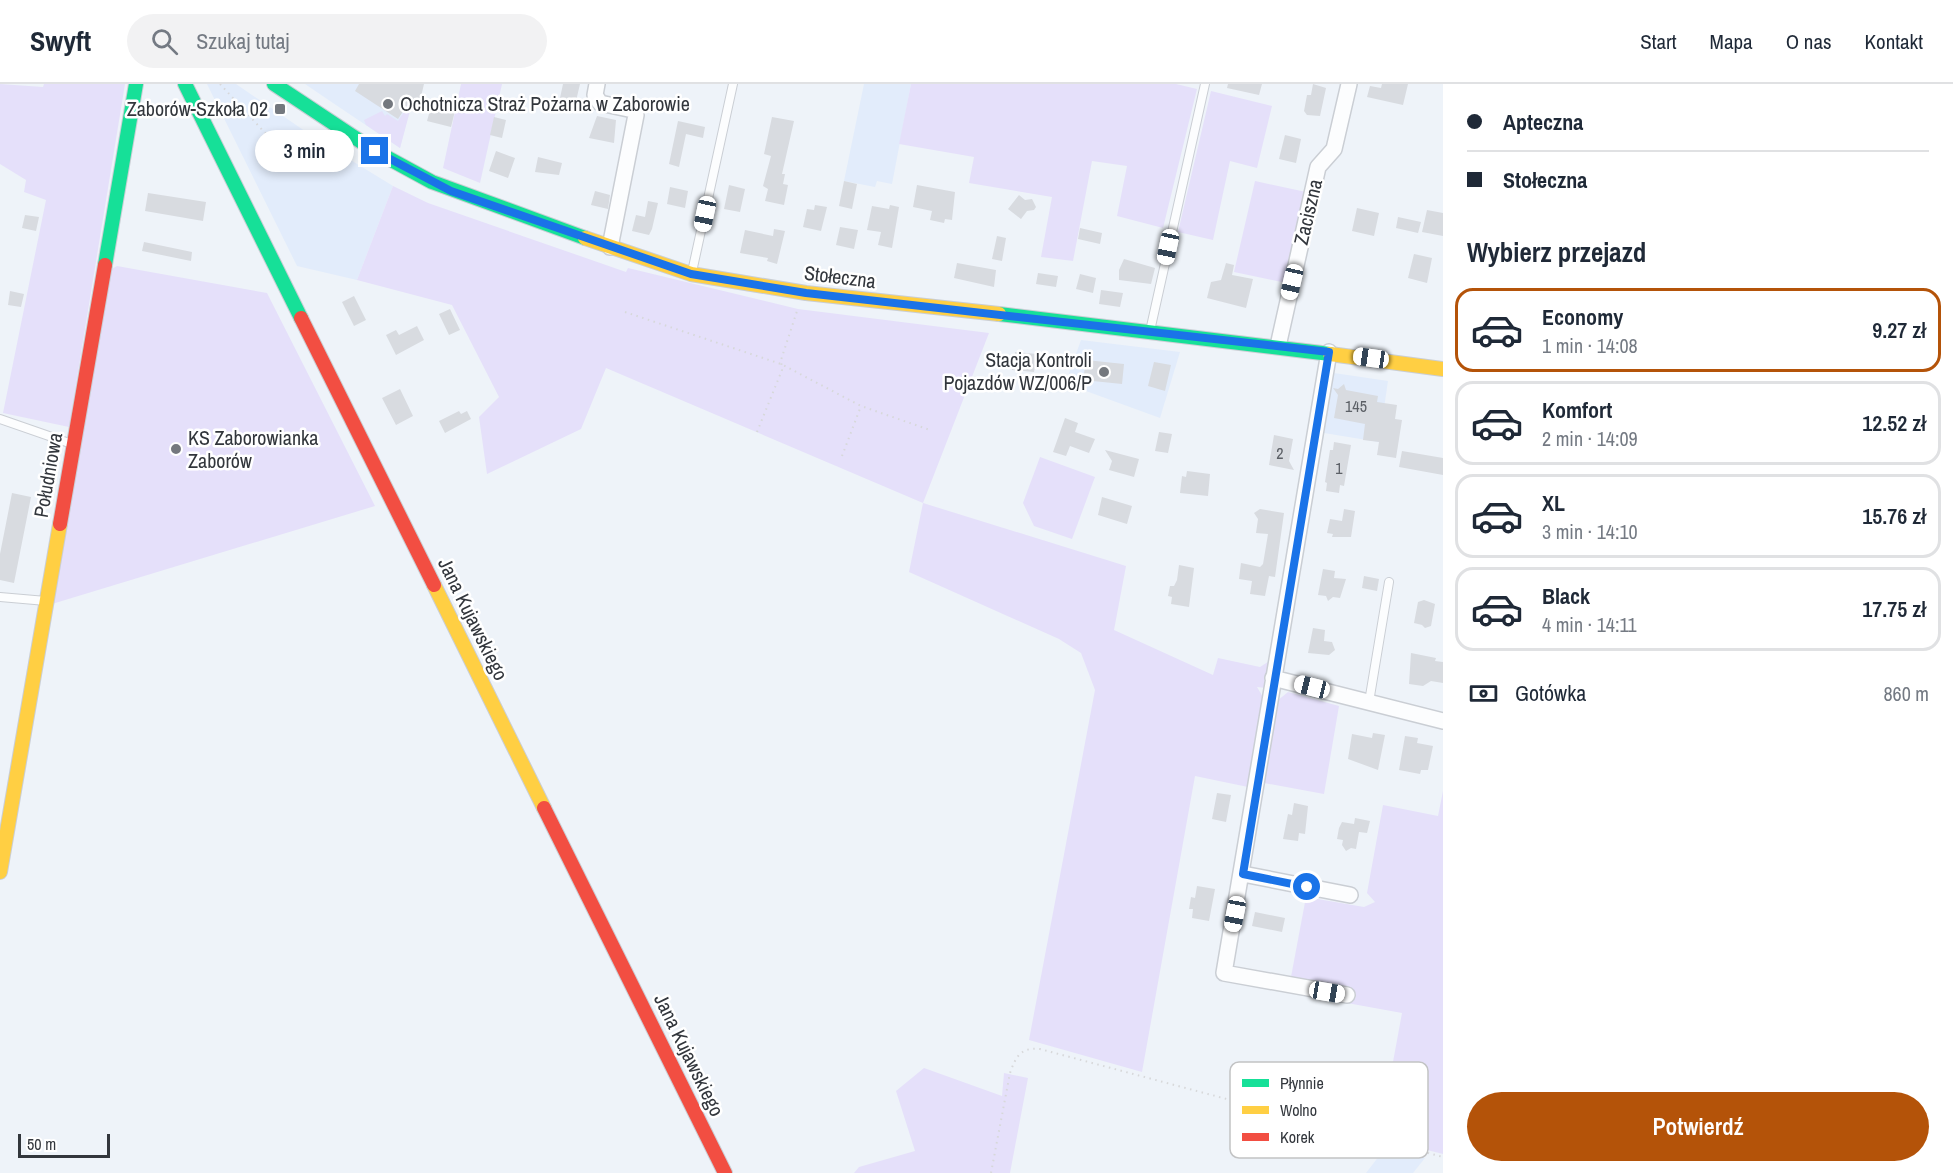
<!DOCTYPE html>
<html lang="pl">
<head>
<meta charset="utf-8">
<style>
  :root { --surface:#fff; --page:#f2f2f3; --text:#1f2937; --muted:#747a83; --line:#e0e1e3; --accent:#b45309 }
  body { margin:0; font-family:"Archivo Narrow",sans-serif; background:var(--page); color:var(--text); height:100vh; display:flex; flex-direction:column; font-size:22px; white-space:nowrap }
  * { box-sizing:border-box; margin:0 }
  p { font-size:20px; color:var(--muted) }
  .icon { flex:none; width:33px; height:33px; fill:none; stroke:currentColor; stroke-width:2; stroke-linecap:round; stroke-linejoin:round }
  .map { position:relative; flex:1; overflow:hidden }
  .panel { display:flex; flex-direction:column; background:var(--surface); width:510px }
  .panel>* { flex:none }
  .hud { display:grid; align-content:center; height:132px; padding:0 24px; background:var(--surface) }
  .scale { position:absolute; left:18px; bottom:15px; width:92px; box-sizing:border-box; padding-left:6px; border:3px solid #32363c; border-top:0; font-size:16px; line-height:21px; white-space:nowrap; color:#32363c; -webkit-text-stroke:4px #fff; paint-order:stroke }
  .end { position:absolute; width:27px; height:27px; margin:-14px; border:8px solid #1a73e8; background:#fff; box-shadow:0 0 0 3px #fff }
  .from { border-radius:50% }
  .bubble { position:absolute; height:42px; border-radius:21px; background:var(--surface); box-shadow:0 3px 9px #0003; font-size:20px; font-weight:600; line-height:42px; text-align:center }
  .car { position:absolute; width:18px; height:36px; margin:-18px -9px; border-radius:8px; box-shadow:0 0 4px 2px #0007; background:linear-gradient(#fff 24%,#345 0 40%,#fff 0 76%,#345 0 86%,#fff 0) }
  .hud b { display:flex; align-items:center; gap:21px; height:57px; font-size:22px }
  .hud b+b { border-top:2px solid var(--line) }
  .hud i { width:15px; height:15px; background:var(--text) }
  ul { padding:0; list-style:none }
  li { display:flex; align-items:center; gap:18px; height:84px; margin:0 12px 9px; padding:0 12px; border:3px solid var(--line); border-radius:18px }
  li div { flex:1 }
  li b { display:block; font-size:22px }
  li em { font-style:normal; font-weight:600 }
  li.active { border-color:var(--accent) }
  li>.icon { width:54px; height:54px; stroke-width:1.5 }
  h2 { padding:0 24px; font-size:27px; line-height:72px }
  .pay { display:flex; align-items:center; gap:15px; height:66px; padding:0 24px; font-size:22px }
  .pay p { margin-inline-start:auto }
  .cta { display:flex; gap:12px; margin-top:auto; padding:12px 24px }
  .cta a { flex:1; height:69px; border-radius:36px; background:var(--accent); color:#fff; font-size:24px; font-weight:600; line-height:69px; text-align:center }
  header { display:flex; align-items:center; gap:36px; box-sizing:border-box; height:84px; padding:0 30px; background:var(--surface); border-bottom:2px solid var(--line) }
  header strong { font-size:28px }
  nav { display:flex; gap:33px; margin-inline-start:auto; font-size:21px }
  .search { width:420px; height:54px; background:var(--page); display:flex; align-items:center; gap:15px; box-sizing:border-box; padding:0 21px; border-radius:33px; color:var(--muted); font-size:22px }
  main { display:flex; flex:1; min-height:0 }
  .map>svg:first-child { display:block }
  .built { fill:#e2ecfb }
  .green { fill:#e5e0fa }
  .building { fill:#d8dbe0 }
  .lines { fill:none; stroke-linecap:round; stroke-linejoin:round }
  .lane-casing { stroke:#caced4; stroke-width:10 }
  .street-casing { stroke:#caced4; stroke-width:18 }
  .fast-casing { stroke:#caced4; stroke-width:16 }
  .slow-casing { stroke:#caced4; stroke-width:16 }
  .jam-casing { stroke:#caced4; stroke-width:16 }
  .path { stroke:#d7d8da; stroke-width:2; stroke-dasharray:1.5 4.5; stroke-linecap:butt }
  .lane { stroke:#fcfdfe; stroke-width:8 }
  .street { stroke:#fcfdfe; stroke-width:15 }
  .fast { stroke:#16e098; stroke-width:14 }
  .slow { stroke:#ffcf43; stroke-width:14 }
  .jam { stroke:#f24e42; stroke-width:14 }
  .route { stroke:#1a73e8; stroke-width:8 }
  .poi-dot { fill:#74787e; stroke:#fff; stroke-width:2 }
  .labels { text-anchor:middle; stroke-width:5; stroke-linejoin:round; paint-order:stroke }
  .number-label { font-size:16px; fill:#5c6066 }
  .poi-label { font-size:20px; fill:#32363c; stroke:#fff; text-anchor:start }
  .street-label { font-size:20px; fill:#32363c; stroke:#fff }
  .key { fill:#fff; stroke:#c2c3c4; stroke-width:1.5 }
  .key-label { font-size:16px; fill:#32363c }
</style>
</head>
<body>
<header>
<strong>Swyft</strong>
<div class="search"><svg class="icon" aria-label="search" viewBox="0 0 24 24"><circle cx="10" cy="10" r="6"/><path d="M15 15l6 6"/></svg>Szukaj tutaj</div>
<nav><a>Start</a><a>Mapa</a><a>O nas</a><a>Kontakt</a></nav>
</header>
<main>
<div class="map">
<svg width="1443" height="1089" viewBox="0 0 1443 1089">
  <rect width="100%" height="100%" fill="#eef3f9"/>
  <!-- built -->
  <path class="built" d="M207 0H236L318 56 393 102 357 196 297 182Z
    M305 0H416L400 64 330 17Z
    M864 0H911L892 100 877 97 875 103 844 97Z
    M1081 256 1180 268 1160 334 1075 303 1068 292Z
    M1334 289 1388 297 1379 358 1324 349Z
    M1386 1063 1425 1074 1413 1089H1366Z"/>
  <!-- green -->
  <path class="green" d="M0 0 43 3 44 0H125L69 343 3 329 46 116 24 108 26 96 0 80Z
    M461 0H502L480 99 443 84Z
    M911 0H1176L1197 5 1163 144 1117 132 1127 82 1092 77 1073 177 1041 173 1052 113 969 99 974 73 899 60Z
    M1211 7 1272 22 1257 84 1230 77 1213 156 1178 148Z
    M401 13 413 16 400 64 366 41 364 36 382 27 385 32 387 30 398 37 407 23 398 17Z
    M1255 97 1306 108 1286 199 1234 188Z
    M393 102 428 119 626 188 628 184 798 225 989 249 923 419 1126 482 1114 546 1213 591 1218 574 1260 583 1271 576 1266 604 1257 603 1263 613 1248 703 1195 692 1142 988 1029 956 1095 606 1081 569 1059 555 909 488 923 419 606 284 581 345 487 390 479 333 499 313 452 221 357 196Z
    M117 182 267 209 375 422 52 520 110 186Z
    M1040 373 1095 393 1072 455 1034 442 1023 419Z
    M1288 608 1339 622 1324 710 1264 699 1277 617Z
    M1443 707V1070L1379 1054 1402 929 1347 919 1356 913 1349 904 1291 893 1306 813 1364 823 1375 818 1367 809 1383 721 1438 732Z
    M924 984 1002 1012 1004 989 1028 994 1010 1089H854L859 1083 915 1067 896 1007Z"/>
  <!-- building -->
  <path class="building" d="M359 0H424L420 17 411 15 398 35 355 7Z
    M563 0H580L576 17 571 16 566 21 564 15 560 14Z
    M1228 0H1262L1259 11 1227 4Z
    M1313 0 1326 4 1320 32 1307 31 1304 27 1307 11H1311Z
    M1382 0H1408L1403 21 1367 13 1370 2 1381 4Z
    M432 19 455 27 451 43 427 37Z
    M597 32 616 36 614 59 589 54Z
    M494 33 506 36 502 54 490 51Z
    M772 33 794 37 782 90H785L783 100 788 101 784 121 765 117 768 105 763 102 771 72 764 70Z
    M678 37 705 43 703 54 686 50 679 83 669 80Z
    M1285 51 1301 55 1296 79 1279 75Z
    M496 67 515 74 508 94 489 87Z
    M538 73 562 79 559 91 535 88Z
    M844 97 857 100 852 125 839 122Z
    M729 101 745 105 740 128 724 125Z
    M917 101 955 108 952 136 945 135 944 139 930 136 932 127 913 123Z
    M670 103 688 107 685 124 667 120Z
    M595 107 610 111 608 125 591 121Z
    M148 109 206 118 203 137 145 127Z
    M1019 111 1025 116 1032 115 1036 123 1034 126 1027 127 1021 135 1008 125Z
    M648 117 658 119 652 145 649 151 632 147 636 131 645 133Z
    M815 121 827 123 821 147 803 143 807 125 814 126Z
    M890 121 899 123 892 164 878 161 881 148 867 146 872 122 889 125Z
    M1357 124 1379 129 1374 152 1352 147Z
    M1427 126 1443 129V152L1422 148Z
    M25 131 39 133 36 147 22 144Z
    M1398 133 1421 138 1418 149 1396 144Z
    M840 143 858 146 854 165 836 161Z
    M1080 144 1102 149 1100 160 1078 155Z
    M774 145 785 147 777 180 767 177 768 174 740 169 745 146 773 152Z
    M997 152 1006 154 1002 177 992 175Z
    M144 158 192 168 191 177 142 167Z
    M1414 170 1432 174 1427 199 1408 194Z
    M1124 175 1155 184 1151 200 1119 196V186Z
    M957 179 996 186 994 203 954 194Z
    M1226 179 1234 181 1232 191 1253 195 1246 224 1207 214 1211 198 1221 196Z
    M1038 189 1058 192 1056 203 1036 200Z
    M1080 190 1096 194 1093 209 1076 205Z
    M1101 206 1123 209 1120 223 1099 220Z
    M10 207 24 210 21 223 8 221Z
    M354 212 366 236 354 242 342 218Z
    M450 225 460 246 449 251 439 230Z
    M417 242 424 256 396 271 386 251 396 246 399 251Z
    M1015 268 1037 270 1034 288 1012 286Z
    M1086 276 1124 280 1122 300 1083 296Z
    M1154 278 1171 281 1165 307 1148 302Z
    M1344 300 1346 306 1378 312 1377 318 1397 321 1395 335 1402 336 1396 374 1377 371 1379 358 1363 356 1365 340 1334 334 1338 311 1333 304 1338 305Z
    M400 305 413 332 396 341 382 314Z
    M459 327 461 330 467 327 471 335 445 349 439 337Z
    M1065 334 1078 339 1075 348 1095 355 1089 369 1070 362 1066 372 1053 368Z
    M1159 348 1172 350 1168 369 1155 367Z
    M1274 351 1293 355 1289 377 1294 386 1269 381Z
    M1334 358 1351 361 1344 402 1340 401 1339 409 1326 407 1327 399 1325 398 1330 366H1333Z
    M1105 366 1139 375 1134 393 1109 386 1112 377Z
    M1402 367 1443 374V391L1399 383Z
    M1187 387 1210 390 1208 412 1180 409 1182 392 1186 393Z
    M12 409 31 413 14 499 0 496V470Z
    M1102 413 1132 422 1127 440 1098 431Z
    M1260 425 1284 429 1275 493 1269 492 1265 512 1250 510 1252 497 1239 495 1241 479 1260 483 1263 480 1268 450 1256 449 1258 435 1254 429Z
    M1344 425 1355 427 1351 453H1332L1333 450 1327 449 1330 435 1342 437Z
    M1179 481 1194 484 1189 523 1171 520 1172 513 1168 512 1170 502H1174L1177 496Z
    M1323 485 1335 487 1334 494 1346 495 1340 514 1333 513 1328 517 1326 512 1318 511Z
    M1364 492 1379 495 1377 507 1362 504Z
    M1424 516 1435 520 1431 542 1425 544 1422 541 1414 539 1418 518Z
    M1313 544 1325 546 1324 557 1332 558 1335 566 1329 571 1308 569Z
    M1411 569 1436 574 1435 577 1443 578V599L1431 597 1423 602 1409 600Z
    M1373 649 1385 651 1378 686 1348 675 1352 650 1372 654Z
    M1405 652 1418 654 1417 659 1433 662 1428 686H1421L1420 690 1399 686Z
    M1217 709 1231 711 1226 738 1212 735Z
    M1294 719 1308 722 1305 750 1299 749 1298 757 1283 755 1288 730 1292 731Z
    M1355 734 1370 737 1367 749 1359 748 1356 765 1351 764 1346 767 1342 761 1343 756 1337 755 1339 744 1342 738 1354 740Z
    M1197 802 1215 805 1209 837 1192 834 1193 825H1189L1191 813 1195 814Z
    M1255 828 1285 834 1282 848 1252 842Z"/>
  <g class="lines">
    <!-- lane casing -->
    <g class="lane-casing">
      <path id="lane" d="M692 188 733 0
        M1150 247 1205 0
        M0 335 72 360
        M0 513 46 517
        M1369 618 1389 498"/>
    </g>
    <!-- street casing -->
    <g class="street-casing">
      <path id="street" d="M597 0 595 11 600 19 633 26 636 31 610 163
        M1278 262 1318 83 1334 65 1349 0
        M1329 268 1224 889 1347 911
        M1273 594 1443 637
        M1243 790 1350 811"/>
    </g>
    <!-- fast casing -->
    <g class="fast-casing">
      <path id="fast" d="M185 0 301 234
        M274 0 375 67 432 98 585 154
        M105 181 136 0
        M999 230 1330 270"/>
    </g>
    <!-- slow casing -->
    <g class="slow-casing">
      <path id="slow" d="M585 154 691 190 806 209 999 230
        M1330 270 1443 285
        M434 501 544 724
        M0 788 60 440"/>
    </g>
    <!-- jam casing -->
    <g class="jam-casing">
      <path id="jam" d="M301 234 434 501
        M60 440 105 181
        M544 724 725 1089"/>
    </g>
    <!-- path -->
    <path class="path" d="M220 0 267 51
      M625 228 781 280 861 322 930 346
      M757 348 782 286 781 276 798 224
      M842 372 861 322
      M991 1089 1010 989C1016 972 1021 963 1040 965L1443 1073"/>
    <!-- lane -->
    <use href="#lane" class="lane"/>
    <!-- street -->
    <use href="#street" class="street"/>
    <!-- fast -->
    <use href="#fast" class="fast"/>
    <!-- slow -->
    <use href="#slow" class="slow"/>
    <!-- jam -->
    <use href="#jam" class="jam"/>
  </g>
  <g class="lines">
    <!-- route -->
    <path class="route" d="M375 67 451 107 691 190 806 209 1329 268 1243 790 1307 803"/>
  </g>
  <!-- markers -->
  <g class="poi-dot">
    <circle cx="388" cy="20" r="6"/>
    <rect x="274" y="19" width="12" height="12" rx="3"/>
    <circle cx="1104" cy="288" r="6"/>
    <circle cx="176" cy="365" r="6"/>
  </g>
  <g class="labels">
    <!-- number labels -->
    <g class="number-label">
      <text x="1356" y="328">145</text>
      <text x="1280" y="375">2</text>
      <text x="1339" y="390">1</text>
    </g>
    <!-- poi labels -->
    <g class="poi-label">
      <text x="400" y="27">Ochotnicza Straż Pożarna w Zaborowie</text>
      <text x="268" y="32" text-anchor="end">Zaborów-Szkoła 02</text>
      <text x="1092" y="283" text-anchor="end">Stacja Kontroli<tspan x="1092" dy="23">Pojazdów WZ/006/P</tspan></text>
      <text x="188" y="361">KS Zaborowianka<tspan x="188" dy="23">Zaborów</tspan></text>
    </g>
    <!-- street labels -->
    <g class="street-label">
      <text transform="translate(1308 128) rotate(-77)" y="7">Zaciszna</text>
      <text transform="translate(840 193) rotate(7)" y="7">Stołeczna</text>
      <text transform="translate(48 391) rotate(-80)" y="7">Południowa</text>
      <text transform="translate(473 535) rotate(64)" y="7">Jana Kujawskiego</text>
      <text transform="translate(689 971) rotate(64)" y="7">Jana Kujawskiego</text>
    </g>
  </g>
  <!-- legend -->
  <rect x="1230" y="978" width="198" height="96" rx="9" class="key"/>
  <rect x="1242" y="995" width="27" height="8" fill="#16e098"/>
  <rect x="1242" y="1022" width="27" height="8" fill="#ffcf43"/>
  <rect x="1242" y="1049" width="27" height="8" fill="#f24e42"/>
  <g class="key-label">
    <text x="1280" y="1005">Płynnie</text>
    <text x="1280" y="1032">Wolno</text>
    <text x="1280" y="1059">Korek</text>
  </g>
</svg>
<div class="scale">50 m</div>
<i class="end from" style="left:1307px;top:803px"></i>
<i class="end" style="left:375px;top:67px"></i>
<div class="bubble" style="left:255px;top:46px;width:99px">3 min</div>
<i class="car" style="left:705px;top:130px;rotate:192deg"></i>
<i class="car" style="left:1168px;top:163px;rotate:192deg"></i>
<i class="car" style="left:1292px;top:198px;rotate:193deg"></i>
<i class="car" style="left:1371px;top:274px;rotate:278deg"></i>
<i class="car" style="left:1312px;top:603px;rotate:284deg"></i>
<i class="car" style="left:1235px;top:830px;rotate:191deg"></i>
<i class="car" style="left:1327px;top:908px;rotate:100deg"></i>
</div>
<section class="panel">
<div class="hud">
<b><i class="from"></i>Apteczna</b>
<b><i></i>Stołeczna</b>
</div>
<h2>Wybierz przejazd</h2>
<ul>
<li class="active"><svg class="icon" aria-label="car" viewBox="0 0 24 24"><path d="M5 17H2v-5l4-1 3-4h7l3 4 3 1v5h-3M9 17h6M6 11h13"/><circle cx="7" cy="17" r="2"/><circle cx="17" cy="17" r="2"/></svg><div><b>Economy</b><p>1 min · 14:08</p></div><em>9.27 zł</em></li>
<li><svg class="icon" aria-label="car" viewBox="0 0 24 24"><path d="M5 17H2v-5l4-1 3-4h7l3 4 3 1v5h-3M9 17h6M6 11h13"/><circle cx="7" cy="17" r="2"/><circle cx="17" cy="17" r="2"/></svg><div><b>Komfort</b><p>2 min · 14:09</p></div><em>12.52 zł</em></li>
<li><svg class="icon" aria-label="car" viewBox="0 0 24 24"><path d="M5 17H2v-5l4-1 3-4h7l3 4 3 1v5h-3M9 17h6M6 11h13"/><circle cx="7" cy="17" r="2"/><circle cx="17" cy="17" r="2"/></svg><div><b>XL</b><p>3 min · 14:10</p></div><em>15.76 zł</em></li>
<li><svg class="icon" aria-label="car" viewBox="0 0 24 24"><path d="M5 17H2v-5l4-1 3-4h7l3 4 3 1v5h-3M9 17h6M6 11h13"/><circle cx="7" cy="17" r="2"/><circle cx="17" cy="17" r="2"/></svg><div><b>Black</b><p>4 min · 14:11</p></div><em>17.75 zł</em></li>
</ul>
<div class="pay"><svg class="icon" aria-label="cash" viewBox="0 0 24 24"><path d="M3 7h18v10H3z"/><circle cx="12" cy="12" r="2"/></svg>Gotówka<p>860 m</p></div>
<div class="cta"><a>Potwierdź</a></div>
</section>
</main>
</body>
</html>
